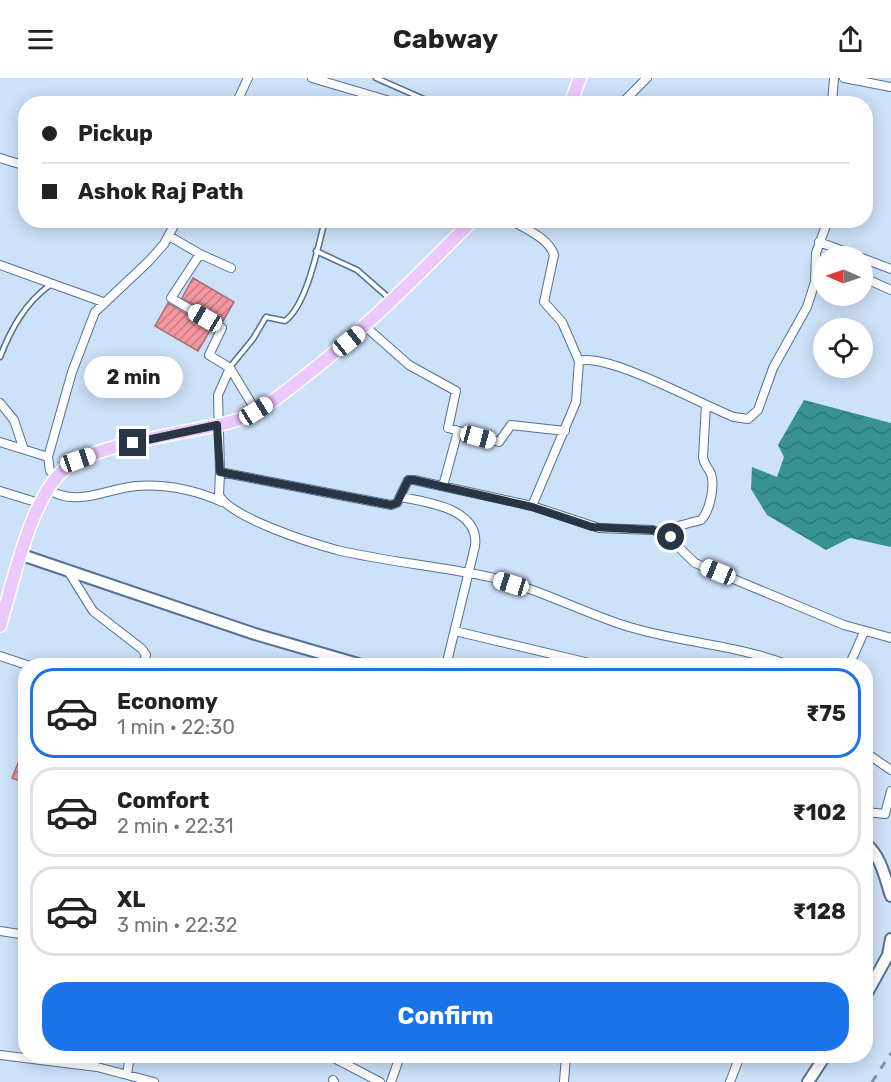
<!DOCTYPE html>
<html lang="en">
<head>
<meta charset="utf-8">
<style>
  :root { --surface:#fff; --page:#f6f6f6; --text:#222; --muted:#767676; --line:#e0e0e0; --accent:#1a73e8 }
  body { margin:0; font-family:Rubik,sans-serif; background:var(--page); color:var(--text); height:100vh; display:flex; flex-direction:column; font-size:22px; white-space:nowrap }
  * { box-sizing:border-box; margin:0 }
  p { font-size:20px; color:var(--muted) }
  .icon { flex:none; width:33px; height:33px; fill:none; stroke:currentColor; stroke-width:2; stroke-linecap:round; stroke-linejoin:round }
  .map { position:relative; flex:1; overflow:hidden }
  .side { position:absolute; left:18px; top:580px; width:855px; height:405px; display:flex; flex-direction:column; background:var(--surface); border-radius:24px; box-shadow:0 3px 15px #0003 }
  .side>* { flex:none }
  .banner { position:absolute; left:18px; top:18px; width:855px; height:132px; border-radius:24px; box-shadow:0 3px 15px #0003; display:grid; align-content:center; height:132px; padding:0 24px; background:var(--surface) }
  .needle { width:39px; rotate:272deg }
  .fabs { position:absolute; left:813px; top:168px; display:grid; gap:12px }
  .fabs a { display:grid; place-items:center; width:60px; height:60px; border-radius:50%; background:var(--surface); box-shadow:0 3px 15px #0003; font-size:30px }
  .end { position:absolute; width:27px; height:27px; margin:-14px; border:8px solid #283545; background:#fff; box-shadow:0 0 0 3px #fff }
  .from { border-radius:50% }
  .bubble { position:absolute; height:42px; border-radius:21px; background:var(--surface); box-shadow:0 3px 15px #0003; font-size:20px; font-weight:700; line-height:42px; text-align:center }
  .car { position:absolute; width:18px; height:36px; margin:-18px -9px; border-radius:8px; box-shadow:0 0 4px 2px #0007; background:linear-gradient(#fff 24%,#345 0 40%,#fff 0 76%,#345 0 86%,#fff 0) }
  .banner b { display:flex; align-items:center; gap:21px; height:57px; font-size:22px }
  .banner b+b { border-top:2px solid var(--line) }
  .banner i { width:15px; height:15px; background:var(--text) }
  ul { padding:10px 0 0; list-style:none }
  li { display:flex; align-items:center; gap:18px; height:90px; margin:0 12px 9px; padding:0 12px; border:3px solid var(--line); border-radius:24px }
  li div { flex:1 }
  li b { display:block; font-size:22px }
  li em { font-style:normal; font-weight:700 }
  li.on { border-color:var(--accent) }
  li>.icon { width:54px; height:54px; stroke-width:1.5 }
  .action { display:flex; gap:12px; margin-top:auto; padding:12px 24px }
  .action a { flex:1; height:69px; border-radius:24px; background:var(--accent); color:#fff; font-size:24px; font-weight:700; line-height:69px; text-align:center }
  header { display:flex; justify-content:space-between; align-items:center; height:78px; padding:0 24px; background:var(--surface); font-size:27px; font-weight:700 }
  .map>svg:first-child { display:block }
  .water { fill:url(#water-waves) }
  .building { fill:url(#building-hatch); stroke:#a67175; stroke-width:1.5 }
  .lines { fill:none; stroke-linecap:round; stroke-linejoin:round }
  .lane-casing { stroke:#537195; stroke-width:7 }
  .street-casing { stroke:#537195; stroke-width:10 }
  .secondary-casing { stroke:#537195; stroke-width:14 }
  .primary-casing { stroke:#fff; stroke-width:15 }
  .lane { stroke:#fff; stroke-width:4 }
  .street { stroke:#fff; stroke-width:8 }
  .secondary { stroke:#fff; stroke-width:10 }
  .primary { stroke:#ecc9fd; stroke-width:12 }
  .rail { stroke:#8192a6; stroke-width:3; stroke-dasharray:8 8; stroke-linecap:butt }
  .route { stroke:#283545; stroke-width:8 }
</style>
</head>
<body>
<header><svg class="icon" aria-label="menu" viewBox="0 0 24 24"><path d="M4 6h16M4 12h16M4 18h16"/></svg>Cabway<svg class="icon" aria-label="share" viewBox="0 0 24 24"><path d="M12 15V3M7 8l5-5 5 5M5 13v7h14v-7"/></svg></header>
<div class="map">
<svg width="891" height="1004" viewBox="0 0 891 1004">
  <defs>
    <pattern id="water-waves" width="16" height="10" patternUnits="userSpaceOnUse" patternTransform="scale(1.5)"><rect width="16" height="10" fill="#379291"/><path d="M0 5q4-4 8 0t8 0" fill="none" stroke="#2e7878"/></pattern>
    <pattern id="building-hatch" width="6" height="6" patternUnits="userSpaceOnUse" patternTransform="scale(1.5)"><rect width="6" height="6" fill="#f597a0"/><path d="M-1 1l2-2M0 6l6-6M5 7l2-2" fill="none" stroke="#c67c84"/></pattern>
  </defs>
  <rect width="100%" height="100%" fill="#cde1f9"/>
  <!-- water -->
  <path class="water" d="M804 322 891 345V469L850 460 826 472 767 437 751 411 752 389 777 399 784 379 778 367Z"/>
  <!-- building -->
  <path class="building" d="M193 200 234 224 223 243 182 220Z
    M168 225 211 251 198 273 155 248Z
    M18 685 26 688V705L12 700Z"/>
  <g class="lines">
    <!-- lane casing -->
    <g class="lane-casing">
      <path id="lane" d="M376 0 435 26
        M316 173 357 192 389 220
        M0 279C11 251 25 225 50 207
        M230 289 253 261 266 239 285 243C307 227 318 169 325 142"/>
    </g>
    <!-- street casing -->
    <g class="street-casing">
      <path id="street" d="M312 0 400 26
        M844 0 891 9
        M236 26 248 0
        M621 26 647 0
        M832 26 834 0
        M0 80 26 88
        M511 142C525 151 549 160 554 177L544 224 562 244 579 283
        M828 142 816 175 815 204 807 229 773 290 758 332 748 341 734 339C702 327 607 274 579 283L576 324 532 428 599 450 653 452 665 456 695 485 844 547 891 560
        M169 158 200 176 171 220 222 250 209 277 230 290 256 333
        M819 164 857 178
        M200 176 231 190
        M862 180 891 191
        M0 187 103 224
        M862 199 891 212
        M366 249 409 287 456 313 448 350 499 364 511 347 565 353
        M230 290 218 317 220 394 391 427 397 425 408 402H414L532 428
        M0 325 14 342 23 369
        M0 364 48 379
        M220 394 219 417C231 440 311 465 337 472 387 484 439 488 490 499 536 510 578 532 623 547 678 565 737 566 791 588
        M56 399 50 393 48 379 72 294 95 234 149 183 164 166 177 142
        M443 408 458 353
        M47 411C77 430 105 411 136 408 166 406 195 412 222 424
        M0 413 39 425
        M400 419C428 424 480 431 475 468L446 588
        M671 459 678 448 701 442C710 433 715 408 711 396 708 389 704 387 703 379L706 327
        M68 493 93 533 142 571 146 577 142 588
        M455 553 602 588
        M0 578 30 588
        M849 588 864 554
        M866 675 891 692
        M866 734 885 736 891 713
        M0 853 26 857
        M0 977 97 989 154 1004
        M330 978 380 1004
        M127 996 130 978
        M333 1002 334 1004
        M391 1004 400 978
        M564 1004 566 978
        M730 1004 740 978"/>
    </g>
    <!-- secondary casing -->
    <g class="secondary-casing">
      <path id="secondary" d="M22 477 255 556 365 588
        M866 766C881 778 885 800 891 818
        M866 917 888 877 891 861
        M808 1004 825 978"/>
    </g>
    <!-- primary casing -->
    <g class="primary-casing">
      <path id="primary" d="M570 26 580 0
        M0 548C13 505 32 412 69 388 97 370 136 364 168 357 197 350 230 348 256 334 278 321 297 304 318 288 373 243 422 193 473 142"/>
    </g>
    <!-- lane -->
    <use href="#lane" class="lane"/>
    <!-- street -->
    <use href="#street" class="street"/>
    <!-- secondary -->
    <use href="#secondary" class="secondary"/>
    <!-- primary -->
    <use href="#primary" class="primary"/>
    <!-- rail -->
    <path class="rail" d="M872 1004 891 975"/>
  </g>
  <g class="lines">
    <!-- route -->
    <path class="route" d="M133 365 217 347 220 394 391 427 397 425 408 402H414L532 429 592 449 653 452 671 459"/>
  </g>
</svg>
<div class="fabs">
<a><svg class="needle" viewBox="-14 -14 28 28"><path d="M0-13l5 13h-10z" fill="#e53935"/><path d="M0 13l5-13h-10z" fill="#767676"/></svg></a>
<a><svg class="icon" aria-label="locate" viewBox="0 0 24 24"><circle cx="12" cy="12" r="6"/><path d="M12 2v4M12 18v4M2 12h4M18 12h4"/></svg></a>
</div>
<i class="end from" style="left:671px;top:459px"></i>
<i class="end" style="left:133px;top:365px"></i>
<div class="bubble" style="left:84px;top:278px;width:99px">2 min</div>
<i class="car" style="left:205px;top:240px;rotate:300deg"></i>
<i class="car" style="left:349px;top:263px;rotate:51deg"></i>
<i class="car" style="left:256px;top:333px;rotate:58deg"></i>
<i class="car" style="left:478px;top:359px;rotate:105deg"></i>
<i class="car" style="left:78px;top:382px;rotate:71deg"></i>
<i class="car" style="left:718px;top:494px;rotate:292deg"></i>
<i class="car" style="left:511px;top:506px;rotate:287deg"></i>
<div class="banner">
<b><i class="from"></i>Pickup</b>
<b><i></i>Ashok Raj Path</b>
</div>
<section class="side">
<ul>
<li class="on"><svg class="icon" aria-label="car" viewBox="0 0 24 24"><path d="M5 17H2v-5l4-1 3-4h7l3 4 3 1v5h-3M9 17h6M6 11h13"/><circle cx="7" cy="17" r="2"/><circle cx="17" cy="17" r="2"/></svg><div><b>Economy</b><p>1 min · 22:30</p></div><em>₹75</em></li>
<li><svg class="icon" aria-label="car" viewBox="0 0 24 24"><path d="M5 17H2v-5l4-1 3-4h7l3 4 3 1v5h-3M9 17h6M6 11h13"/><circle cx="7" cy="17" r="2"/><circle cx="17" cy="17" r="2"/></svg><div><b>Comfort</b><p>2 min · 22:31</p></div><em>₹102</em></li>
<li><svg class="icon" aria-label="car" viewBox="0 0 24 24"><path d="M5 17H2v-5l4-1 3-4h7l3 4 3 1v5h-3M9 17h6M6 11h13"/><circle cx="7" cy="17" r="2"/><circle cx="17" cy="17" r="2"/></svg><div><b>XL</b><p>3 min · 22:32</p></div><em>₹128</em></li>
</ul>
<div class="action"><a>Confirm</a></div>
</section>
</div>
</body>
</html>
